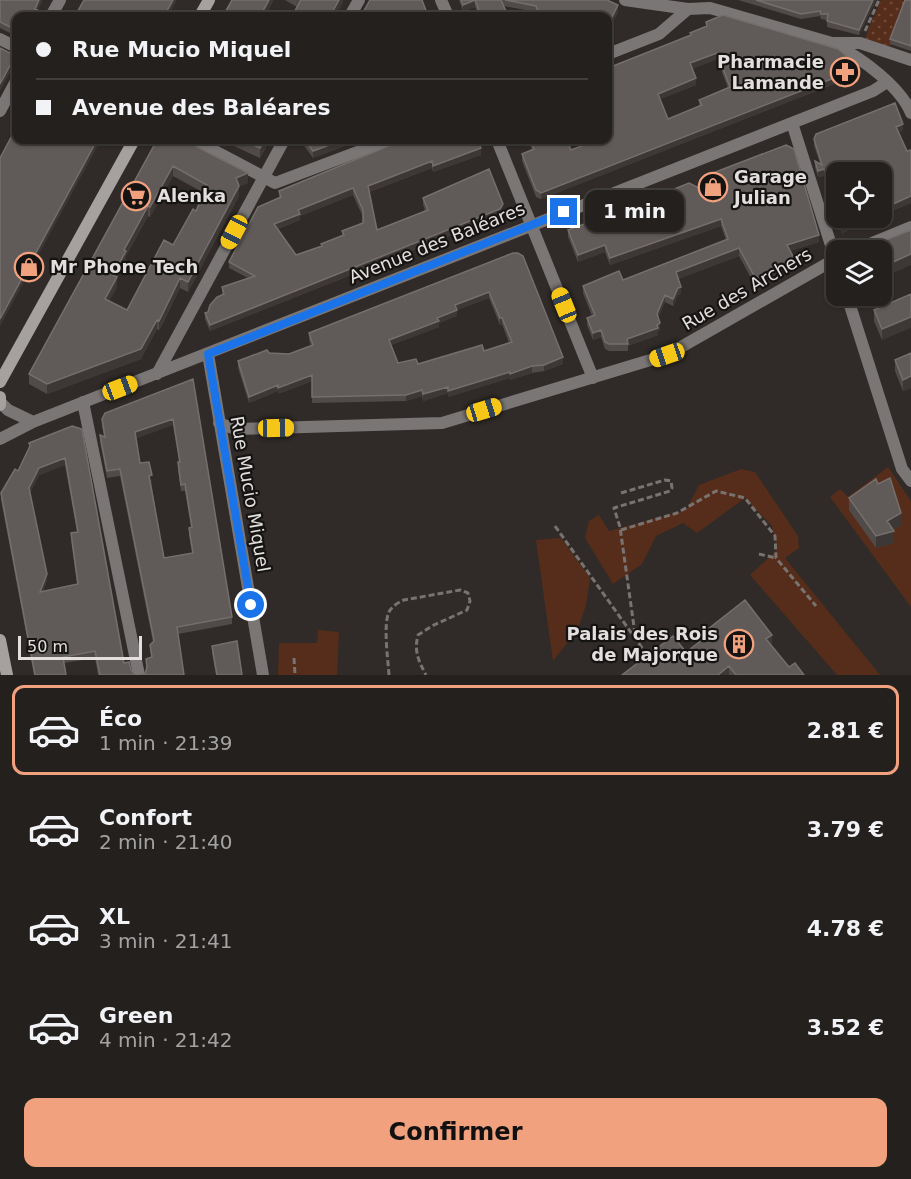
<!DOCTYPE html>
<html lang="fr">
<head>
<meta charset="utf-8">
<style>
  :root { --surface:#24201e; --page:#302d2b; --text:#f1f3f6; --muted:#a3a3a4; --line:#413e3c; --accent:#f1a17d }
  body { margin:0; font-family:"DejaVu Sans",sans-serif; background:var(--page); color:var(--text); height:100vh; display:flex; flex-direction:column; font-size:22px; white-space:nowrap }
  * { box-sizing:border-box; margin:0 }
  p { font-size:20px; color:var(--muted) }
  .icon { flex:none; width:33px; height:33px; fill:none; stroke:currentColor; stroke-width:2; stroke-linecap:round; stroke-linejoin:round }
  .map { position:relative; height:675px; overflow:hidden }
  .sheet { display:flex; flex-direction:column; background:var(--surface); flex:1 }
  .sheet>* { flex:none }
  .top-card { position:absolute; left:12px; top:12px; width:600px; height:132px; border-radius:12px; box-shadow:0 2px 4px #0004,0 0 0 2px var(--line); display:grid; align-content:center; height:132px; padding:0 24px; background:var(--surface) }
  .controls { position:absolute; left:826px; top:162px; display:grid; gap:12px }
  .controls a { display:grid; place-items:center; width:66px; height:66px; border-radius:12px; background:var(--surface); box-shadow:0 2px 4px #0004,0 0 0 2px var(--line); font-size:30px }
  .scale { position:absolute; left:18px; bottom:15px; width:124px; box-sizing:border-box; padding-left:6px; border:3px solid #e3dfde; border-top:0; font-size:16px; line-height:21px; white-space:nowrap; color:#e3dfde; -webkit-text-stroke:4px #161413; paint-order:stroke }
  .end { position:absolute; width:27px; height:27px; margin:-14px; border:8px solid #1a73e8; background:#fff; box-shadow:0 0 0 3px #fff }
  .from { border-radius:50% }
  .bubble { position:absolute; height:42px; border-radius:12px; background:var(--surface); box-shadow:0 2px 4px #0004,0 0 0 2px var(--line); font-size:20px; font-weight:800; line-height:42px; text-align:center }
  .car { position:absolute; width:18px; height:36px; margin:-18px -9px; border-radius:8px; box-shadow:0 0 4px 2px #0007; background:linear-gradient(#f5c518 24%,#345 0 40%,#f5c518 0 76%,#345 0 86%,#f5c518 0) }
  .top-card b { display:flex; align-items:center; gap:21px; height:57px; font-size:22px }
  .top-card b+b { border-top:2px solid var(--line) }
  .top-card i { width:15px; height:15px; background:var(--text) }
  ul { padding:10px 0 0; list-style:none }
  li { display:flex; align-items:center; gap:18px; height:90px; margin:0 12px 9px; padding:0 12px; border:3px solid transparent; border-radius:12px }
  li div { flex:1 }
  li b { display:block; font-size:22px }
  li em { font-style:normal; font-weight:800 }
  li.active { border-color:var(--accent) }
  li>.icon { width:54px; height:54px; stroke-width:1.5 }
  .cta { display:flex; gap:12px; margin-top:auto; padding:12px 24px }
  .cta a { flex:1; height:69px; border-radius:12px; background:var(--accent); color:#111; font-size:24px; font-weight:800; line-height:69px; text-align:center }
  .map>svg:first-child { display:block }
  .green { fill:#562d1a }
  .garden { fill:url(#garden-dots) }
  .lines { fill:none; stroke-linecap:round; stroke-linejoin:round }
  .path { stroke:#787371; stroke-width:3; stroke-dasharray:6 3; stroke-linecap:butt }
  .minor { stroke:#797675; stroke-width:12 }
  .secondary { stroke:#a5a19f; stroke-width:12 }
  .wall { fill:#504a48; fill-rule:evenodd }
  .shaded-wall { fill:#3d3735 }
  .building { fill:#605a58; stroke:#746f6d; stroke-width:1.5; fill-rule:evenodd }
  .route { stroke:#1a73e8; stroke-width:8 }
  .labels { text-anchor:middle; stroke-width:4.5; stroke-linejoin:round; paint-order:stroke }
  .poi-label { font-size:18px; font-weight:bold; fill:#e3dfde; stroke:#161413; text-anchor:start }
  .street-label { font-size:18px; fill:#e3dfde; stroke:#161413 }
</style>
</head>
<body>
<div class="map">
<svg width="911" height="675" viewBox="0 0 911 675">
  <defs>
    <pattern id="garden-dots" width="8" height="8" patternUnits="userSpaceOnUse" patternTransform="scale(1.5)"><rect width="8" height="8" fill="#562d1a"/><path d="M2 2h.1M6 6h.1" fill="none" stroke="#6e4b3b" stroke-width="1.8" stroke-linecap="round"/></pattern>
  </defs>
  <rect width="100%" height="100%" fill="#302b28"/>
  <!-- green -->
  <path class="green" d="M888 467 911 501V607L830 497 840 489 848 497Z
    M741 469 755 472 798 536 799 548 785 558 880 675H837L750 575 777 550 772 526 745 498 697 533 683 523 656 536 642 564 613 584 585 538 589 521 599 515 609 531 686 510 699 485Z
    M561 538 590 578 586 605 578 629 553 661 536 540Z
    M318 630 339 632 337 675H278L279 643H317Z"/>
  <!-- garden -->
  <path class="garden" d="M881 0H901L906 2 890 47 865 38Z"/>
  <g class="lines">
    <!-- path -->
    <path class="path" d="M865 31 879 0
      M621 493 665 480 671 481 672 488 670 491 614 508 620 527 636 641
      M555 526 650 659
      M621 530 677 513 716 491 745 498 775 536 776 558 816 606
      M759 554 776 558
      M294 658 295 675
      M389 675C388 660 383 624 389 612 392 606 399 602 404 600L460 590 468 593 470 601 467 610 432 626 418 635C414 651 418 660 426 675"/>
    <!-- minor -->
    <path class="minor" d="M441 0 448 16
      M625 0 688 9 710 8 832 43H860L911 60
      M51 16 60 0
      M350 16 359 0
      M0 39 16 47
      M836 45C861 58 900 86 911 113
      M608 54 659 34 688 9
      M0 111 16 81
      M792 123 837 264
      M194 140 275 183 389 140
      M497 140 593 378
      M855 250 911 227
      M847 296 902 469 911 481
      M208 354 263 675
      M157 374 284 140
      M83 402 139 675
      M1 403 8 410 33 422
      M219 423 235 429 442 423 667 355 837 258
      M0 439 33 422 873 91 887 82"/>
    <!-- secondary -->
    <path class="secondary" d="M200 16 209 0
      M0 382 134 140
      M0 397V405
      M0 640 7 675"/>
  </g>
  <!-- wall -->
  <path class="wall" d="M0 0 37 10 40 16H16V36L0 28Z
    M285 0H343V2L297 7Z
    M459 0H607L618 12 608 31V16H537L536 12 504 6 508 16H479L475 7 463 11Z
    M738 0H876L859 35 827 27V20L821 19 820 16 801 19Z
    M911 0V51L890 44V39Z
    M706 22 852 77 541 199 536 197 522 161V154L532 150 528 140H567L571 150 608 140 690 36V33L706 27ZM717 59 728 88 699 100V106L668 119 660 99 696 85 692 69Z
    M903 130 899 132 907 151H911V203L882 215V172H837V217L824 176 818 177 815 167V161L820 163 814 146V139Z
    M157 140 248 183 239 186V196L188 292 180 288 163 323 159 330 157 329 141 359 47 394 29 384V374ZM173 176 204 193 196 211 127 310 109 301 117 287V278L126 261V256L148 216 150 217Z
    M221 140H270L260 158Z
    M300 140H360L313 158Z
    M403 140 481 155 433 172 432 168 369 192 377 230 425 211 423 204V198L503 211 500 216 210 331 205 319V313L208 312 222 295V287L248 278 229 268V262L279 198V191ZM353 195 363 217V223L342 231V236L321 244V247L296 255 278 229 300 220V216Z
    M672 190 819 242 790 251 795 268 757 289 739 256 678 279 681 294 678 295 673 306 665 302 658 318 660 330 658 331V335L628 346V351H609L605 349 601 337 593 340 587 325V318L592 316 583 293V286L623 280 726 240 721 226 610 265 605 252 578 262 568 237V230H589L675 204 672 197Z
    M837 218H877L842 233Z
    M513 253 563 364 544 371 532 373 510 380V378L448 397V393L423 401 422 396 406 401 312 403V381L278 394V391L249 403 238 368V361L269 353 289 354 311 346 309 340V333ZM489 298 500 325 502 324 509 343 484 351 418 364 398 363 391 345 439 327V323L457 316V310Z
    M911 294 882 340 874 321V310Z
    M911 353V388L903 391 895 371V360Z
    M193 379 232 617V624L178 634 145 674 146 670V659L151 658 150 645 153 642 120 476 107 478 100 442V435L104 436 102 426V419ZM173 425 179 462H178V469L181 491H185L191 527 189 528V535L192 553 164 558 151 482H152L140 463 136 438Z
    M72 426 124 663 135 675H98L95 658 64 663 66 675H34L1 500V493L18 471 29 449V443ZM65 465 77 532 71 533V540L77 584 43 591 47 581 30 493 39 475Z
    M849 498 901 525 893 530 894 543 876 548 849 510Z
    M707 630 772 646 789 667 804 675H622L686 652 707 636Z
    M212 646 242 675H216L212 653Z"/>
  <!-- shaded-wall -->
  <path class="shaded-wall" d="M39 0H43L35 15V9Z
    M173 0H177L168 16H164Z
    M269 0H274L265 16 263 11Z
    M339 0H343V2L336 16H330Z
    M475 0V7L463 11V5Z
    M873 0H876L859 35V30Z
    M618 5V12L608 31V25Z
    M717 53V59L690 70V63Z
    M13 60V67L0 91V84Z
    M852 71V77L541 199V193Z
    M696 78V85L658 100V94Z
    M903 124V130L896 133V127Z
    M97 140H101L0 326V319Z
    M264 140H270L260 158V148Z
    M343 140H360L313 158V151Z
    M481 148V155L433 172V166Z
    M432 161V168L368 192V186Z
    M173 166V176L150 217V207Z
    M824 169V176L818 177V171Z
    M248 173V183L236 188V178Z
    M239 186V196L188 292V282Z
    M353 188V195L300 216V220L274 230V224L298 210Z
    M911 196V203L882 215V209Z
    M503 204V211L500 216 210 331V325Z
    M148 206V216L126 256V261L117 278V287L105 308V299L113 275 124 250Z
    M862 218H877L842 233V226Z
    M721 219V226L610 265V258Z
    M819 235V242L787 252V245Z
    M605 245V252L578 262V255Z
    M739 248V256L676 280V272Z
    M911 254V265L882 278V267Z
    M795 260V268L757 289V281Z
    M180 278V288L159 330V321Z
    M681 287V294L678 295 673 306V299L678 288Z
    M489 292V298L457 310V316L439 323V327L389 346V340L437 318 455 305Z
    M665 295V302L657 322V314Z
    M911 317V328L882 340V329Z
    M500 318H502V324L500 325Z
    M157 320V329L141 359 47 394V384Z
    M660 323V330L658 331V335L628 346 627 339Z
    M601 330V337L593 340V333Z
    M563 357V364L544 371V365Z
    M532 366V373L510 380V374Z
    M510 372V378L448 397V391Z
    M312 375V381L278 394V391L249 403V397L278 385Z
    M911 376V388L903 391V380Z
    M448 387V393L423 401V394Z
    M422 390V396L406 401V395Z
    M173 419V425L135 439V432Z
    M65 458V465L39 475 29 495V488L39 468Z
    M901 513V525L888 533 894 531V543L876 548V536L887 521Z
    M47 574V581L40 598V592Z
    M772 635V647L766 639Z
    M729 666V675H718Z"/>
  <!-- building -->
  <path class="building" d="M0 0H39L35 9 40 11 37 16H16V30L0 22Z
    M84 0H173L164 16H75Z
    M232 0H269L263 11 273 16H223Z
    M301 0H339L330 16H292Z
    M370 0H422L428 16H361Z
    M461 0H501L508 16H481L475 0 463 5Z
    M505 0H607L618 5 608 25V16H588L586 15V16H540L536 6Z
    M756 0H873L859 30 827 21 828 14H821L820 11 801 14Z
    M905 0H911V46L890 39Z
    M723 15 838 49 850 59 852 71 541 193 536 190 522 154 534 149 530 140H567L571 150 597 140H608V68L691 35 690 33 707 26 706 22ZM717 53 730 87 699 100 702 105 668 119 658 94 696 78 690 63Z
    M0 48 10 53 13 60 0 84Z
    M895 103 903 124 896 127 907 151 911 150V196L882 209V172H837V211L824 169 818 171 815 161 822 165 814 139 816 134Z
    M16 128V140H97L0 319V158Z
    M157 140H184L248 173 236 178 239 186 188 282 180 278 163 313 159 321 157 320 141 349 47 384 29 374ZM173 166 207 185 196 211 193 209 173 245 164 240 127 310 105 299 117 277 113 275 126 251 124 250 148 206 150 207Z
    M242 140H264L260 148Z
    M305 140H343L313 151Z
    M403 140H477L481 148 433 166 432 161 368 186 377 230 428 210 423 198 489 169 503 204 500 209 210 325 205 313 208 312 210 305 217 297 224 294 222 287 255 276 229 262 258 207 281 197 279 191ZM353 188 363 210V223L342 231 344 235 321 244 322 246 296 255 274 224 300 214 298 210Z
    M786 145 794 149 819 235 787 245 795 260 757 281 739 248 676 272 681 287 678 288 673 299 665 295 657 314 660 323 657 325 658 328 627 339 628 344H609L605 342 601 330 593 333 587 318 595 315 583 286 619 271 623 280 728 239 721 219 610 258 605 245 578 255 568 230 587 223 589 230 638 210 640 215 677 204 672 190 689 183 701 189 705 176Z
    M839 218H862L842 226Z
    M911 230V254L882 267V250H861Z
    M513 253H518L523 256 563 357 544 365 532 366 510 374V372L448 391V387L423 394 422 390 406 395 312 397V375L278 388V385L249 397 238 361 267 350 269 353 289 354 313 345 309 333ZM489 292 500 318H502L512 342 484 351 482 345 418 364 416 359 398 363 389 340 439 321 437 318 457 310 455 305Z
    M911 294V317L882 329 874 310Z
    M911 353V376L903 380 895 360Z
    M193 379 232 617 177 627 184 675H139L145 674 147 667 146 659 152 657 150 645 154 641 153 635 120 469 107 471 100 435 105 437 102 419 105 413ZM173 419 180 462H178L181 485 185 484 192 527 189 528 193 553 164 558 149 476 152 475 149 462 140 463 135 432Z
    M72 426 82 429 124 663 129 662 131 670 135 675H100L95 651 63 657 66 675H35L1 493 15 469 18 471 30 446 29 443ZM65 458 78 532 71 533 78 584 40 592 47 574 29 488 39 468Z
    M890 478 901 513 887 521 894 531 876 536 849 498 876 479 878 484Z
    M745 600 772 635 766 639 789 667 795 663 804 675H736L729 666 718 675H622L673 636 686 652 710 634 707 630Z
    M237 641 242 675H217L212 646Z"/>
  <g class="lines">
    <!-- route -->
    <path class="route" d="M251 605 208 354 564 212"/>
  </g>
  <!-- icons -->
  <defs>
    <g id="pharmacy-ring" transform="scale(1.5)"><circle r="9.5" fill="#161413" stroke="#f1a17d" stroke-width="1.5"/><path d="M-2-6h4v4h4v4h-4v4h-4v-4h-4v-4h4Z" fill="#f1a17d"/></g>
    <g id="shop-ring" transform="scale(1.5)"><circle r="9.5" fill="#161413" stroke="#f1a17d" stroke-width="1.5"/><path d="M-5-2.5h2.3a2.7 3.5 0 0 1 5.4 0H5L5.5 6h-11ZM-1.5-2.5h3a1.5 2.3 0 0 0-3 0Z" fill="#f1a17d"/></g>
    <g id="supermarket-ring" transform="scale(1.5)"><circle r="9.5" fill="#161413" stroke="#f1a17d" stroke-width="1.5"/><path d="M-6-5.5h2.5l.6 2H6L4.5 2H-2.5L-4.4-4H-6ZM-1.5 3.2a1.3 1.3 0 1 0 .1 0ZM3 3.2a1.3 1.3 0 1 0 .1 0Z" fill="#f1a17d"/></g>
    <g id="building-ring" transform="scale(1.5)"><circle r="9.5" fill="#161413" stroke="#f1a17d" stroke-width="1.5"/><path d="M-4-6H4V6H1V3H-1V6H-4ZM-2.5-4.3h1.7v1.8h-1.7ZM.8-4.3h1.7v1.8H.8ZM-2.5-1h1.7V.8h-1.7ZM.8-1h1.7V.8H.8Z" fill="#f1a17d"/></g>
  </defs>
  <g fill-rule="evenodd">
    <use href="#pharmacy-ring" x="845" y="72"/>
    <use href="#shop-ring" x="713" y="187"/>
    <use href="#supermarket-ring" x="136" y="196"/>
    <use href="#shop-ring" x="29" y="267"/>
    <use href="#building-ring" x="739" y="644"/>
  </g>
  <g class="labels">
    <!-- poi labels -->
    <g class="poi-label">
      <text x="824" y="68" text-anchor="end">Pharmacie<tspan x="824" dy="21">Lamande</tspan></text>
      <text x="734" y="183">Garage<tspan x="734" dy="21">Julian</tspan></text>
      <text x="157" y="202">Alenka</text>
      <text x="50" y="273">Mr Phone Tech</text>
      <text x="718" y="640" text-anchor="end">Palais des Rois<tspan x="718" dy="21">de Majorque</tspan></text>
    </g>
    <!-- street labels -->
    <g class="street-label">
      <text transform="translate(437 243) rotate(-22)" y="6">Avenue des Baléares</text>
      <text transform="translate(747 289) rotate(-30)" y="6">Rue des Archers</text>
      <text transform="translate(250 494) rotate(80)" y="6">Rue Mucio Miquel</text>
    </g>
  </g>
</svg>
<div class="controls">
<a><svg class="icon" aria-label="locate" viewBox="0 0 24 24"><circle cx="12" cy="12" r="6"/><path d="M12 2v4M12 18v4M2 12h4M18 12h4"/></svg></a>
<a><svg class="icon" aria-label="layers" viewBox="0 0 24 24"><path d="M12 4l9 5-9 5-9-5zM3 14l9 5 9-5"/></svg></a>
</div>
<div class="scale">50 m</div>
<i class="end from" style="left:251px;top:605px"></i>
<i class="end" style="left:564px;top:212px"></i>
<div class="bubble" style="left:585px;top:190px;width:99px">1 min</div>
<i class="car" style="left:234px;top:232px;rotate:208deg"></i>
<i class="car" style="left:564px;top:305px;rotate:338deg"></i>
<i class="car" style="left:667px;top:355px;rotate:251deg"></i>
<i class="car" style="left:120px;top:388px;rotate:69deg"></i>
<i class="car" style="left:484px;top:410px;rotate:73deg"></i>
<i class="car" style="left:276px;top:428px;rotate:89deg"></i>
<div class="top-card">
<b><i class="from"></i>Rue Mucio Miquel</b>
<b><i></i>Avenue des Baléares</b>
</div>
</div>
<section class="sheet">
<ul>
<li class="active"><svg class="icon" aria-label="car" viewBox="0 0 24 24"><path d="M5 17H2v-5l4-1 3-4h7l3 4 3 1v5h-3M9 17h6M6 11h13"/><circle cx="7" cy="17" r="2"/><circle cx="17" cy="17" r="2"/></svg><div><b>Éco</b><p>1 min · 21:39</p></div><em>2.81 €</em></li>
<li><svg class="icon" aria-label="car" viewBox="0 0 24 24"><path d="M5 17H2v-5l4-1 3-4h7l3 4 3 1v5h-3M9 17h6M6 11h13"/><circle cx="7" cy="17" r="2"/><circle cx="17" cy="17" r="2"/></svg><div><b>Confort</b><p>2 min · 21:40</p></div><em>3.79 €</em></li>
<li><svg class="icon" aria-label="car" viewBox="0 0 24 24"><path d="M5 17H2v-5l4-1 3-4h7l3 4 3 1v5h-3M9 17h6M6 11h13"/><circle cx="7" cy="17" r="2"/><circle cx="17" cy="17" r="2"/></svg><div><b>XL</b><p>3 min · 21:41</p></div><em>4.78 €</em></li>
<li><svg class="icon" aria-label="car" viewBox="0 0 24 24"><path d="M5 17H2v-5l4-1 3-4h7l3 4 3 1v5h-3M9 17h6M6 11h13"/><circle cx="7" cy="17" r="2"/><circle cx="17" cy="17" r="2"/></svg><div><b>Green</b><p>4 min · 21:42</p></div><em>3.52 €</em></li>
</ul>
<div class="cta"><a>Confirmer</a></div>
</section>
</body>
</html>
